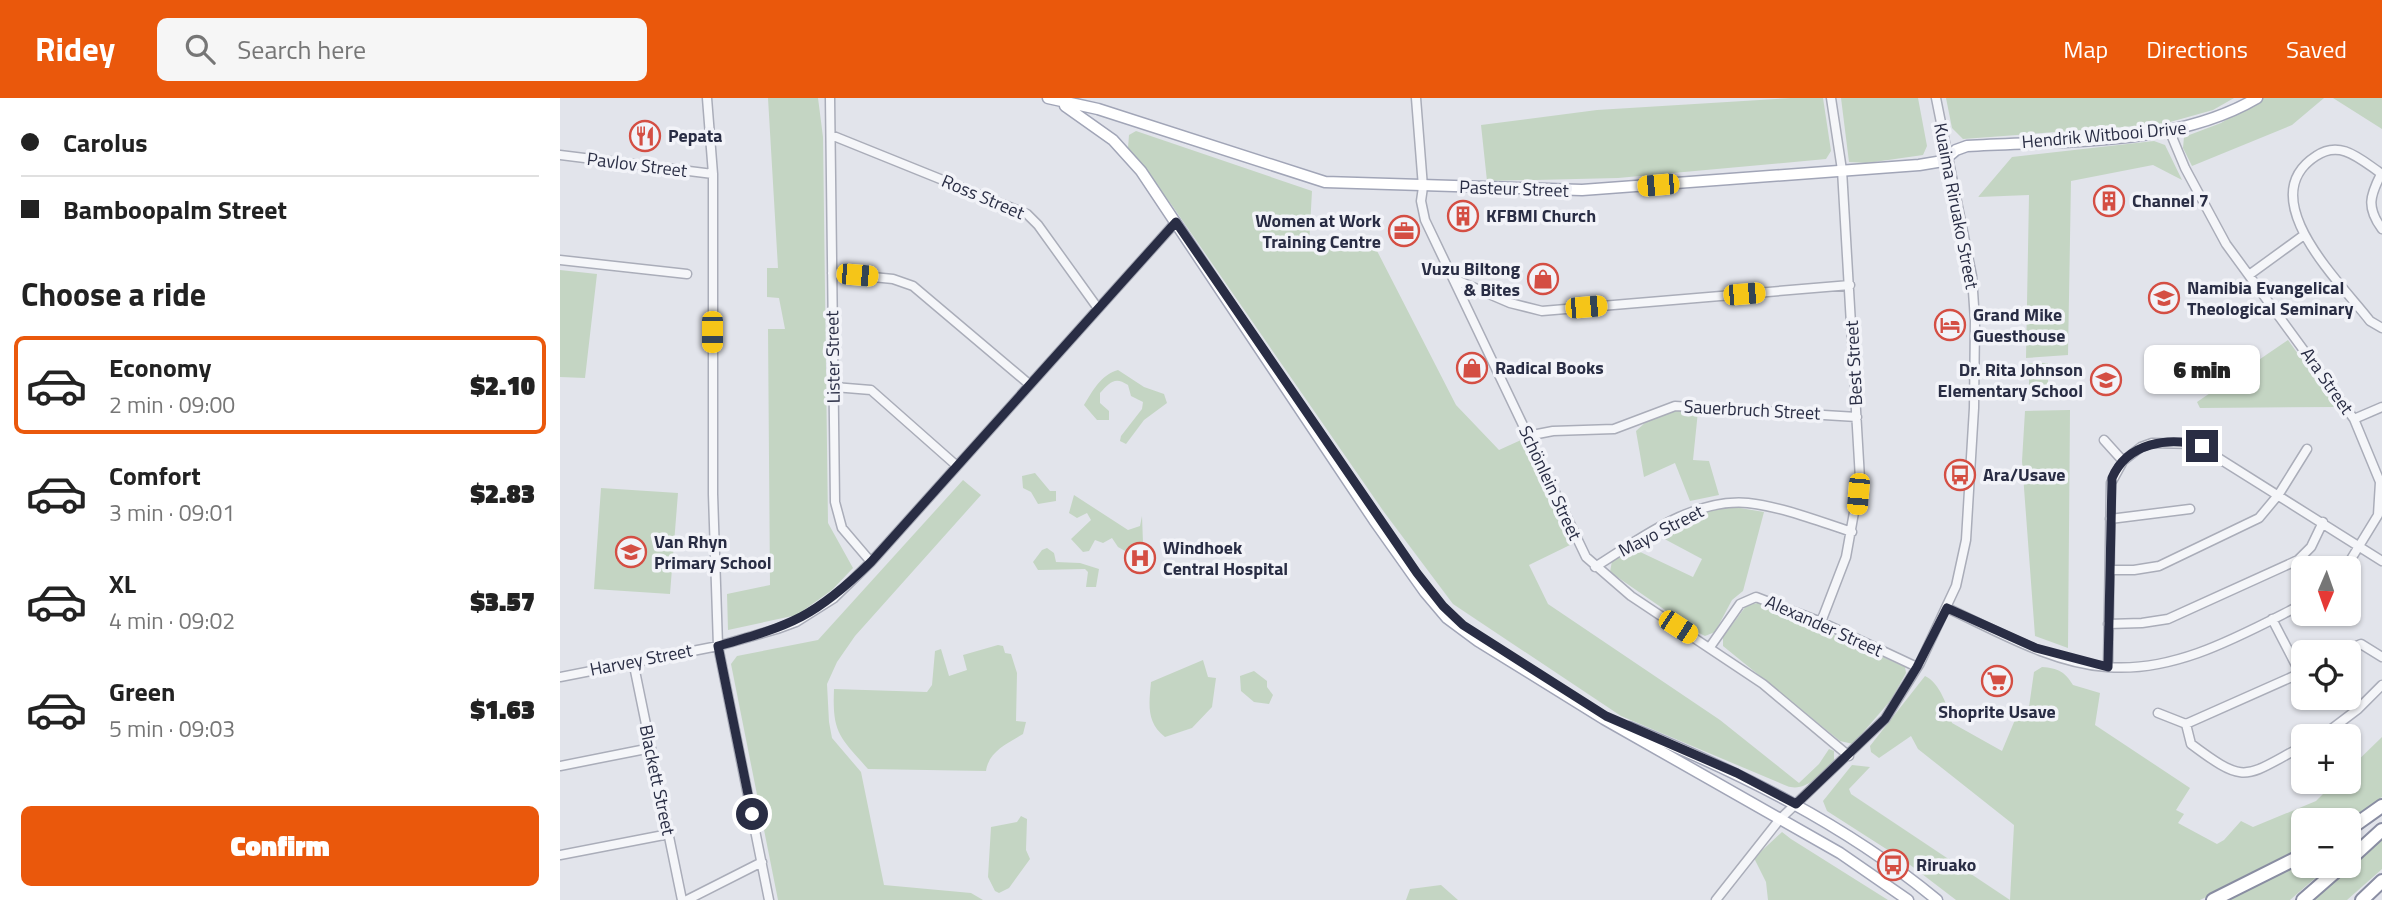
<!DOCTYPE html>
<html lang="en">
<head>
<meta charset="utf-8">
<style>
  :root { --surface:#fff; --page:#f6f6f6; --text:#222; --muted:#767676; --line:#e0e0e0; --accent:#ea580c }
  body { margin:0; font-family:"Titillium Web",sans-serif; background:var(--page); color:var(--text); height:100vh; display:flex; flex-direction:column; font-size:26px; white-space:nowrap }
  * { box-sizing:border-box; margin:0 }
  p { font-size:23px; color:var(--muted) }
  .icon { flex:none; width:38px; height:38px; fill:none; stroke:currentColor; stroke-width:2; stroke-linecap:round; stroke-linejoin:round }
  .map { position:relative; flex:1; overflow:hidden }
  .panel { display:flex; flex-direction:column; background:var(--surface); width:560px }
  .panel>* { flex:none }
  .hud { display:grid; align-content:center; height:154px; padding:0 21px; background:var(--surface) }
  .needle { width:46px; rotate:182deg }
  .tools { position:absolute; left:1731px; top:458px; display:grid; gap:14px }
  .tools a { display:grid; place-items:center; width:70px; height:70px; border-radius:10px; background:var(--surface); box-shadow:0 2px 5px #0004; font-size:35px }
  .end { position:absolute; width:32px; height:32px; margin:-16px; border:9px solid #292d44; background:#fff; box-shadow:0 0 0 4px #fff }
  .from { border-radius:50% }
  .bubble { position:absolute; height:49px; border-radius:10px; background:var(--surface); box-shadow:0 2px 5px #0004; font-size:23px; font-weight:800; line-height:49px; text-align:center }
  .car { position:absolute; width:21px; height:42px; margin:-21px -10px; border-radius:9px; box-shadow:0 0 5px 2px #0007; background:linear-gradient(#f5c518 24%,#345 0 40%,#f5c518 0 76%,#345 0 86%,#f5c518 0) }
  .hud b { display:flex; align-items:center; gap:24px; height:66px; font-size:26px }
  .hud b+b { border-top:2px solid var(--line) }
  .hud i { width:18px; height:18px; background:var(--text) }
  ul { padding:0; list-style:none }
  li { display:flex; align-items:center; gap:21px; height:98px; margin:0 14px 10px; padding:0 7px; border:4px solid transparent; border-radius:10px }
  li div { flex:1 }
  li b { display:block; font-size:26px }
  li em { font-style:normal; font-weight:800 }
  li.active { border-color:var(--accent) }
  li>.icon { width:63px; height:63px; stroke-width:1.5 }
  h2 { padding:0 21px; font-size:32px; line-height:84px }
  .button { display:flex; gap:14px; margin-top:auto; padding:14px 21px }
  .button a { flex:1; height:80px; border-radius:10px; background:var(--accent); color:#fff; font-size:28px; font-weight:800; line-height:80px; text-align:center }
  header { display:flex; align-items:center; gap:42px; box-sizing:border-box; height:98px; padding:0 35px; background:var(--accent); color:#fff }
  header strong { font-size:33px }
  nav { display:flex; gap:38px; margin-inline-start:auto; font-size:24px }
  .search { width:490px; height:63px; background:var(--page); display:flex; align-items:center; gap:18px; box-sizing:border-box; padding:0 24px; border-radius:10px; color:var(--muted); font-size:26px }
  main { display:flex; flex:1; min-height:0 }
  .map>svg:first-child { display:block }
  .green { fill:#c4d5c3 }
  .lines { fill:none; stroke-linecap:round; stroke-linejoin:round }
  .minor-casing { stroke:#aaadb9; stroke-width:11 }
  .major-casing { stroke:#a1a5b7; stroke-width:13 }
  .highway-casing { stroke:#898da2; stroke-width:16 }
  .minor { stroke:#f5f6f9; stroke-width:8 }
  .major { stroke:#fff; stroke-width:10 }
  .highway { stroke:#fff; stroke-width:12 }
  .route { stroke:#292d44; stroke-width:9 }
  .labels { text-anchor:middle; stroke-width:7; stroke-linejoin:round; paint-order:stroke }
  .street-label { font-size:18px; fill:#292d44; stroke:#f2f3f8 }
  .poi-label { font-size:18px; font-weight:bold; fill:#292d44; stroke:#f2f3f8; text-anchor:start }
</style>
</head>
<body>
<header>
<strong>Ridey</strong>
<div class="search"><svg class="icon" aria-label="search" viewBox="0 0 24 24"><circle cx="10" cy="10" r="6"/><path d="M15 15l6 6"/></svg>Search here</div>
<nav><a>Map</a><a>Directions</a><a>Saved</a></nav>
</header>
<main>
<section class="panel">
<div class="hud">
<b><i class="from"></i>Carolus</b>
<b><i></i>Bamboopalm Street</b>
</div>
<h2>Choose a ride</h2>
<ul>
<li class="active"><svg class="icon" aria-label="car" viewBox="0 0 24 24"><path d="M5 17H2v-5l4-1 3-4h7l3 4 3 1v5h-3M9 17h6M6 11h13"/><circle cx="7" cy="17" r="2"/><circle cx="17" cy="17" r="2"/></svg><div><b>Economy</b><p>2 min · 09:00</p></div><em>$2.10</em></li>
<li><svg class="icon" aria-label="car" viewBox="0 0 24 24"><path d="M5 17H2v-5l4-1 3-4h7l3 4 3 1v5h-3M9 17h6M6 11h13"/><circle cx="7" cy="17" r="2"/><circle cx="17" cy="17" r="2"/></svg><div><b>Comfort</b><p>3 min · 09:01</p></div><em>$2.83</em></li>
<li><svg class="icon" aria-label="car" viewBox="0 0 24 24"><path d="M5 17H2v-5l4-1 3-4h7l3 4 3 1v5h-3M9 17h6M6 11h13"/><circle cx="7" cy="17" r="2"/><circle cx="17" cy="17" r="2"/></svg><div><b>XL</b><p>4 min · 09:02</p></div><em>$3.57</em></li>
<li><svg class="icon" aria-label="car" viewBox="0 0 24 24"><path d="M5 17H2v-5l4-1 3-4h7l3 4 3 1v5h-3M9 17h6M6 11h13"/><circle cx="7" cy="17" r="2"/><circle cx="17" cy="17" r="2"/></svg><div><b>Green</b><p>5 min · 09:03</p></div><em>$1.63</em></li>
</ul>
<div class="button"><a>Confirm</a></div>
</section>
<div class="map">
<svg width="1822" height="802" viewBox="0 0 1822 802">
  <rect width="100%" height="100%" fill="#e2e4eb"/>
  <!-- green -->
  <path class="green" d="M208 0H258L263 39 268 425 293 470 272 492 237 517 168 532 167 496 210 487 208 231H225L219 200 207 199V170H218Z
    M1231 0H1263L1271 53 1266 61 1058 80 927 83 921 27 1037 12Z
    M1281 0H1358L1367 48 1363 57 1307 65 1289 64Z
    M1386 0H1674L1653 12 1603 26 1403 41 1392 30Z
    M1703 0H1764L1732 27 1632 68 1623 50 1624 39 1661 25Z
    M1773 0H1822V31Z
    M576 33 752 93 749 147H814L896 307 939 352 961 342 1010 447 969 467 988 506 1160 622 1239 685 1259 666 1269 651 1274 653V665C1262 675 1245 695 1227 688L1061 618 893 506 824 414 611 106 568 50 569 37Z
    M1594 43 1605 47 1622 82 1593 67 1511 83 1508 257 1466 260 1469 97 1418 99 1452 59Z
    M0 172 37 176 25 280 0 279Z
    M1728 242 1776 309 1640 310 1637 304Z
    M1469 265H1488V298H1469Z
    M558 272 584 289 604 296 607 305 584 322 566 346 560 343 561 338 582 311 583 304 571 298 568 287C555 278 550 284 540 295V305L549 313V322H537L524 307C533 292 541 277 558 272Z
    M1510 312 1508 550 1475 538 1462 363 1465 313Z
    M1112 313H1138L1133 362 1149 363 1159 397 1130 403 1115 365 1084 379 1076 333 1088 322Z
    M475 375 490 393H496V403L478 406 471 394 463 390 462 378Z
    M403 382 421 397 295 538 277 564 267 586 269 624 272 640 301 674 324 787 411 795 423 802H218L171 566 177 558 258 542Z
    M41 390 118 395 110 496 34 491Z
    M514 397 568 432 580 428 582 418 583 445 567 454 558 449 552 440 543 445 535 442 529 453 523 454 511 441 531 422 527 415 517 420 509 415Z
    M1174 409 1204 414 1183 493 1172 502 1155 534 1145 538 1137 534 1050 474 1052 463 1076 452 1133 479 1142 461 1097 437 1142 413Z
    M487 450 494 455 496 464 520 465 539 471 536 489H526L528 474 525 471 478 472 473 464 482 452Z
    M1201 504 1345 569 1346 575 1331 602 1293 646 1280 643 1163 548V539L1186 508Z
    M438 547 443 548 445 555 451 556 457 575 456 623 466 624 463 636C447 646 429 653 426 673L308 671C280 639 272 636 274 591L367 594 372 587 375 553 381 551 389 578 407 572 403 557Z
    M643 562 648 579 656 580 652 609 632 630 605 639C586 624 589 606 591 584Z
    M1482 569C1498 570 1505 574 1513 587L1540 595 1535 627 1630 690 1616 712 1624 716 1618 725 1657 746 1664 742 1681 723 1693 729 1756 703 1775 684H1788L1789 671 1822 639V699L1789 723H1743V751L1640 802H1396L1345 763 1267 713 1263 703 1292 667 1310 669 1289 691 1291 696 1450 802 1454 727 1358 651 1351 638 1319 660 1311 654 1310 648 1365 578C1380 585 1388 609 1392 625L1442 653 1457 617 1469 609 1474 574Z
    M694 573 707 583V589L713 597 709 606 694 604 681 593 680 578Z
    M461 718 467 721 466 752 470 761 449 790 439 795 435 793 428 779 431 729 457 724Z
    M1222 734 1231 741 1328 802H1208L1206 784 1194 760Z
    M1822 741V771L1787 802H1753Z
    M1743 764V768H1769L1730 802H1666Z
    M881 787 898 802H846L850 791Z"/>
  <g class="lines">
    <!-- minor casing -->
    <g class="minor-casing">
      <path id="minor" d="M147 0 153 76V396L158 548 209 802
        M270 0 275 404 282 430 311 464
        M856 0 863 89 861 103 865 122 1026 459 1071 498 1203 586 1289 658
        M1610 34 1625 70 1666 146 1794 321 1820 384 1818 417 1785 471
        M271 37 467 116 478 127 537 209
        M0 57 153 76
        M1821 76C1810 98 1806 109 1822 131
        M1822 76C1801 62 1781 41 1756 58 1691 100 1781 185 1810 223L1822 230
        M0 162 127 176
        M272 175 333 181 353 188 469 286
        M1689 177 1744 137
        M894 181 950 205 982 213 1290 187
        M274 289 311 292 397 368
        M1794 321 1822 309
        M967 338 993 333 1054 331 1115 308 1297 319
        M1544 342 1563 363
        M1550 421 1630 411
        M1035 469C1080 441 1132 400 1188 405 1223 409 1258 423 1292 434
        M1550 472H1574L1599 468 1699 420 1719 396 1747 351
        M1387 510C1437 533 1491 565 1547 569 1617 575 1683 536 1743 506
        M1712 521 1740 575
        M1261 524 1286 459 1300 381 1282 72 1271 0
        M1548 526 1582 525 1608 521 1738 462 1751 449 1763 424
        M1150 549 1180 506 1196 499 1261 524 1357 569
        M1780 555 1801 546 1822 559
        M73 563 122 802
        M1548 569 1551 385 1563 363 1581 349 1592 345 1636 346 1822 463
        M0 579 158 548 217 531 236 524 274 500 311 464 616 124
        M1598 615 1626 626
        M1626 626 1631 646C1687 688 1684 679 1743 648
        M1626 626 1743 574
        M1761 639 1798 611 1822 587
        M0 668 91 650
        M0 757 109 736
        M127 802 202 764
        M1156 802 1220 721 1325 621 1360 565 1396 488 1406 442 1414 310 1415 223 1412 178 1376 0"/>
    </g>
    <!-- major casing -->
    <g class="major-casing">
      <path id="major" d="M488 0 538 11 765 84 1022 92 1359 67 1383 63 1396 52 1407 48C1501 42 1614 49 1697 0
        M505 8 553 42 581 73 814 422 865 494 887 520 918 543 1044 621 1280 755 1348 802
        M1069 629C1179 674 1285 726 1377 802"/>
    </g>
    <!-- highway casing -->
    <g class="highway-casing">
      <path id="highway" d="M1788 732 1822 708
        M1788 763 1822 732
        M1653 802 1743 757
        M1743 802 1782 768
        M1802 802 1822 783"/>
    </g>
    <!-- minor -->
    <use href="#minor" class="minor"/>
    <!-- major -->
    <use href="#major" class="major"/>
    <!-- highway -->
    <use href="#highway" class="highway"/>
  </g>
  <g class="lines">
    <!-- route -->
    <path class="route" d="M192 716 158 548C232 527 255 519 311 464L616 124 857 475 883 508 903 527 1046 618 1177 675 1236 706 1325 621 1357 569 1387 510 1476 550 1548 569 1552 380C1567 345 1608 338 1642 348"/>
  </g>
  <!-- icons -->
  <defs>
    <g id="restaurant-ring" transform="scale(1.575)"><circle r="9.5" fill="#f2f3f8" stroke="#d44e43" stroke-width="1.5"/><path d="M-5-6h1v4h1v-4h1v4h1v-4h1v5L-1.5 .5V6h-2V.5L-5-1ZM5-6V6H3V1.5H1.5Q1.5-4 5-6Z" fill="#d44e43"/></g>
    <g id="building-ring" transform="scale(1.575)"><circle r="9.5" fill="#f2f3f8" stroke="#d44e43" stroke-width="1.5"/><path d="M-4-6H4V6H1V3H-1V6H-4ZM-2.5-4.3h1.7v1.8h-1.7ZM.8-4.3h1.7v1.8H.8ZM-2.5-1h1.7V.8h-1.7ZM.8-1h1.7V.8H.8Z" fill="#d44e43"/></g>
    <g id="office-ring" transform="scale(1.575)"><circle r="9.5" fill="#f2f3f8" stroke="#d44e43" stroke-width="1.5"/><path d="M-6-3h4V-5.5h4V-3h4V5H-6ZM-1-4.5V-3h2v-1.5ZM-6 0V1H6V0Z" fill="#d44e43"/></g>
    <g id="shop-ring" transform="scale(1.575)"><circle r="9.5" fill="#f2f3f8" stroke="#d44e43" stroke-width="1.5"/><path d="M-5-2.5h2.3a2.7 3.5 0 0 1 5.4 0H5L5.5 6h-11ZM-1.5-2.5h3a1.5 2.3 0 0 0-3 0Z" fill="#d44e43"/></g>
    <g id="school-ring" transform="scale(1.575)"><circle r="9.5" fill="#f2f3f8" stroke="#d44e43" stroke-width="1.5"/><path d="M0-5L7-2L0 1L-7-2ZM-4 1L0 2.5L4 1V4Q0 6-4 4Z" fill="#d44e43"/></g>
    <g id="hotel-ring" transform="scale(1.575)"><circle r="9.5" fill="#f2f3f8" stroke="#d44e43" stroke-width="1.5"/><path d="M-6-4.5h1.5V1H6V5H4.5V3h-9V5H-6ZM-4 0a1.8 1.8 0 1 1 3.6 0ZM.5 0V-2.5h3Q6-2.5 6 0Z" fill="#d44e43"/></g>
    <g id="bus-ring" transform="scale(1.575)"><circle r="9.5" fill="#f2f3f8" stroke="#d44e43" stroke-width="1.5"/><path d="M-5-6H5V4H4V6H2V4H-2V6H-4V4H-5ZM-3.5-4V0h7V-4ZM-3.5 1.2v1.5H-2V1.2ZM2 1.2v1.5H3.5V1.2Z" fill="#d44e43"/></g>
    <g id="hospital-ring" transform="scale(1.575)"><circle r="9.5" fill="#f2f3f8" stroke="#d44e43" stroke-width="1.5"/><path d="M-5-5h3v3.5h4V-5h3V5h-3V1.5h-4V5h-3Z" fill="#d44e43"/></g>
    <g id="supermarket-ring" transform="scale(1.575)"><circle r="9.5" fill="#f2f3f8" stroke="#d44e43" stroke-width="1.5"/><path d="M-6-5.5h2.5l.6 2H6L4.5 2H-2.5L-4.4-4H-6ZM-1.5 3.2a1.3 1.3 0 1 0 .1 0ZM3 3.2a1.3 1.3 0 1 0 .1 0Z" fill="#d44e43"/></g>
  </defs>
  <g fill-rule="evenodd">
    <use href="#restaurant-ring" x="85" y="38"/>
    <use href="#building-ring" x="1549" y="103"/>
    <use href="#building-ring" x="903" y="118"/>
    <use href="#office-ring" x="844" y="133"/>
    <use href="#shop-ring" x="983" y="181"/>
    <use href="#school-ring" x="1604" y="200"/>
    <use href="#hotel-ring" x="1390" y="227"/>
    <use href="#shop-ring" x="912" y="270"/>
    <use href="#school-ring" x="1546" y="282"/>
    <use href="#bus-ring" x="1400" y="377"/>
    <use href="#school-ring" x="71" y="454"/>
    <use href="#hospital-ring" x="580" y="460"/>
    <use href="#supermarket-ring" x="1437" y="583"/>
    <use href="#bus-ring" x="1333" y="767"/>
  </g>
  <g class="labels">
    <!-- street labels -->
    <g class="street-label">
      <text transform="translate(1544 37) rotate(-5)" y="6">Hendrik Witbooi Drive</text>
      <text transform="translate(77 67) rotate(7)" y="6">Pavlov Street</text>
      <text transform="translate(954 91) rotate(2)" y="6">Pasteur Street</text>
      <text transform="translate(423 99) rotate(23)" y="6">Ross Street</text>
      <text transform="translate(1396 108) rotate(79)" y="6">Kuaima Riruako Street</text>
      <text transform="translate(273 259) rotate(-91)" y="6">Lister Street</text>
      <text transform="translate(1294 265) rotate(-93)" y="6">Best Street</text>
      <text transform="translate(1767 283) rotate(55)" y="6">Ara Street</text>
      <text transform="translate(1192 312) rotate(3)" y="6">Sauerbruch Street</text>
      <text transform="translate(990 385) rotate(65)" y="6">Schönlein Street</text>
      <text transform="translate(1101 433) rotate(-27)" y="6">Mayo Street</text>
      <text transform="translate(1264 528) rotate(24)" y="6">Alexander Street</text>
      <text transform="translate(81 562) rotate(-11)" y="6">Harvey Street</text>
      <text transform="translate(97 682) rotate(78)" y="6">Blackett Street</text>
    </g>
    <!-- poi labels -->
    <g class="poi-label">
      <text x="108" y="44">Pepata</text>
      <text x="1572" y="109">Channel 7</text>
      <text x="926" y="124">KFBMI Church</text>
      <text x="821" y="129" text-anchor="end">Women at Work<tspan x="821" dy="21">Training Centre</tspan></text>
      <text x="960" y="177" text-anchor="end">Vuzu Biltong<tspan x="960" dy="21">&amp; Bites</tspan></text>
      <text x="1627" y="196">Namibia Evangelical<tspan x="1627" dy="21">Theological Seminary</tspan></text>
      <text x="1413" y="223">Grand Mike<tspan x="1413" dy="21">Guesthouse</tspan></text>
      <text x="935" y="276">Radical Books</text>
      <text x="1523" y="278" text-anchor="end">Dr. Rita Johnson<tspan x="1523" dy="21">Elementary School</tspan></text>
      <text x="1423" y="383">Ara/Usave</text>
      <text x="94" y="450">Van Rhyn<tspan x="94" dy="21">Primary School</tspan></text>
      <text x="603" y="456">Windhoek<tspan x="603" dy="21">Central Hospital</tspan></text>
      <text x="1437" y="620" text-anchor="middle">Shoprite Usave</text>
      <text x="1356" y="773">Riruako</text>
    </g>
  </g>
</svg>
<div class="tools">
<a><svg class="needle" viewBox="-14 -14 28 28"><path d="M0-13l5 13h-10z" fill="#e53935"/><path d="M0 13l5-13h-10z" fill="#767676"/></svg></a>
<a><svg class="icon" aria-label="locate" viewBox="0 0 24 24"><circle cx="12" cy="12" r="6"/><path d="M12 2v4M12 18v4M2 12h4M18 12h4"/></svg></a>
<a>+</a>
<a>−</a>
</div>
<i class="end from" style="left:192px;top:716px"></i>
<i class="end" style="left:1642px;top:348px"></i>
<div class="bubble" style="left:1584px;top:247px;width:116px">6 min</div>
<i class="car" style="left:1098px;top:87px;rotate:265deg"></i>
<i class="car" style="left:297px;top:177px;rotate:95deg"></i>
<i class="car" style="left:1184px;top:196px;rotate:85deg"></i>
<i class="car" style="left:1026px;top:209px;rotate:85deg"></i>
<i class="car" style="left:152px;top:234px;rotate:180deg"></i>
<i class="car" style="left:1298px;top:396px;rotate:185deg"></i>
<i class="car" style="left:1118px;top:529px;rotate:123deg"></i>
</div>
</main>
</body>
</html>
